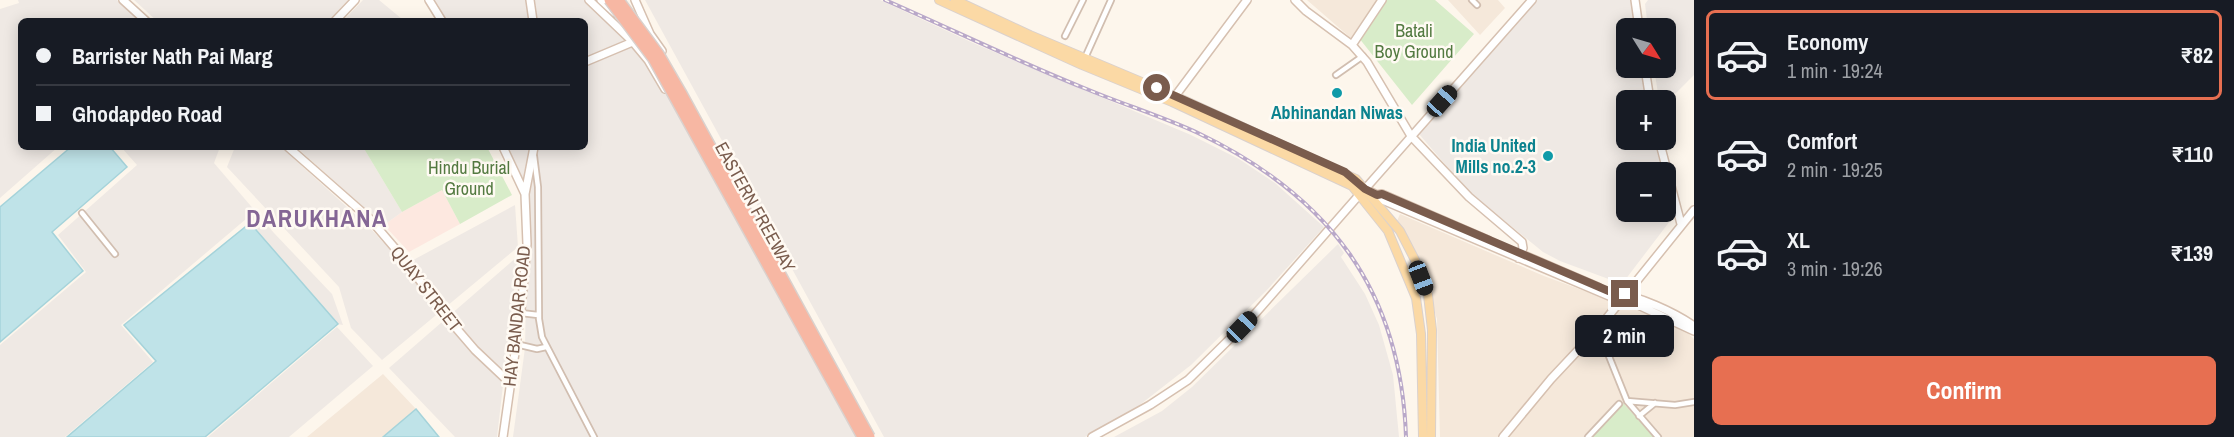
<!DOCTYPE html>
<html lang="en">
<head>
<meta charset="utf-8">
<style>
  :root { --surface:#171b24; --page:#20242c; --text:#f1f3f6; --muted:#9ea1a6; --line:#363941; --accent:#e76f51 }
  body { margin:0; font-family:"Archivo Narrow",sans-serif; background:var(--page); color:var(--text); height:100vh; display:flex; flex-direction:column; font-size:22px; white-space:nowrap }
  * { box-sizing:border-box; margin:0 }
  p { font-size:20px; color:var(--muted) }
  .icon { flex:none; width:33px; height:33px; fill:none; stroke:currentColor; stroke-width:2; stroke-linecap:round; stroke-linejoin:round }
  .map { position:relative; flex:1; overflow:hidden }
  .side { display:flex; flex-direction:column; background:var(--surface); width:540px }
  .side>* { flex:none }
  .guide { position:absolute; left:18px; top:18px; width:570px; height:132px; border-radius:9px; box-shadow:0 3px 15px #0003; display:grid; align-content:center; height:132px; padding:0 18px; background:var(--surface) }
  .needle { width:39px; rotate:127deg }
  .fabs { position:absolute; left:1616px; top:18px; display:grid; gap:12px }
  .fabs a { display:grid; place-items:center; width:60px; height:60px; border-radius:9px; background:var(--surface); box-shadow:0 3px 15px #0003; font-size:30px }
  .end { position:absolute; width:27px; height:27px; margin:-14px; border:8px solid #7a5c4d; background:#fff; box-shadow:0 0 0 3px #fff }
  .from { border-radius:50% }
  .bubble { position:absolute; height:42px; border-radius:9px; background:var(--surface); box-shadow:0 3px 15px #0003; font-size:20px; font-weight:700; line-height:42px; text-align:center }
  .car { position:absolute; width:18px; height:36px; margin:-18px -9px; border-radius:8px; box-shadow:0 0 4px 2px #0007; background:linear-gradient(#222 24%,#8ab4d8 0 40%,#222 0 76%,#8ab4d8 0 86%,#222 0) }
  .guide b { display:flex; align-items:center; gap:21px; height:57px; font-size:22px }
  .guide b+b { border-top:2px solid var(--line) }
  .guide i { width:15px; height:15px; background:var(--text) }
  ul { padding:10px 0 0; list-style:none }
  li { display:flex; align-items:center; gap:18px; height:90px; margin:0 12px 9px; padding:0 6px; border:3px solid transparent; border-radius:9px }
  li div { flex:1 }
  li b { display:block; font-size:22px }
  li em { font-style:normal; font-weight:700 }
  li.active { border-color:var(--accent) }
  li>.icon { width:54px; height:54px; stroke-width:1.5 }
  .action { display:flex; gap:12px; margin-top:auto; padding:12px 18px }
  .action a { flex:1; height:69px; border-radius:9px; background:var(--accent); color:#fff; font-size:24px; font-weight:700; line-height:69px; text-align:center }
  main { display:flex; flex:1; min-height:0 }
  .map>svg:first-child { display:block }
  .residential { fill:#f5e8da }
  .commercial { fill:#fde8e0 }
  .industrial { fill:#efe9e4 }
  .green { fill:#d8ecc9 }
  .water { fill:#bfe3e8; stroke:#a5d3da; stroke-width:1.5 }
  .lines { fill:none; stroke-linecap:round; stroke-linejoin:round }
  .street-casing { stroke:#d1beb0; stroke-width:8 }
  .secondary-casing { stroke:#d6c0b0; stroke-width:10 }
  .primary-casing { stroke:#dad1cd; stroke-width:10 }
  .street { stroke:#fff; stroke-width:4.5 }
  .secondary { stroke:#fff; stroke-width:7 }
  .primary { stroke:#fbd9a5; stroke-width:8 }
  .rail-casing { stroke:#b9a8c9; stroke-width:4 }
  .rail { stroke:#fffaf3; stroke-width:1.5; stroke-dasharray:4.5; stroke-linecap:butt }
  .highway-bridge-casing { stroke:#dad1cd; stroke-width:12; stroke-linecap:butt }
  .highway-bridge { stroke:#f7b7a3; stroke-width:9 }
  .route { stroke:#7a5c4d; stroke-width:8 }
  .culture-dot { fill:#0f9aa8; stroke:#fffaf3; stroke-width:2 }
  .labels { text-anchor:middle; stroke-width:5; stroke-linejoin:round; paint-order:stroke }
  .park-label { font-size:18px; fill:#537a41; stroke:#fffaf3 }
  .culture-label { font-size:18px; font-weight:bold; fill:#0d838f; stroke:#fffaf3 }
  .street-label { font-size:18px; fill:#7a5c4d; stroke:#fffaf3 }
  .district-label { font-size:24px; font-weight:bold; letter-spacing:1.5px; fill:#846695; stroke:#fffaf3 }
</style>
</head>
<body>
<main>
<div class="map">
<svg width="1694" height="437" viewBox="0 0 1694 437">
  <rect width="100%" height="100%" fill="#fdf6ec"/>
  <!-- residential -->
  <path class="residential" d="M1307 0H1377L1352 39Z
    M1448 0H1498L1505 8 1480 35Z
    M1400 214 1544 276 1682 327 1694 339V437H1440L1437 319 1419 260 1397 221Z
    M383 374 416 409 383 437H307Z"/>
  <!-- commercial -->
  <path class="commercial" d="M442 190 460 224 409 252 384 225 402 212Z"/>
  <!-- industrial -->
  <path class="industrial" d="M18 0H117L139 21H21V147H58L0 198V9L19 3Z
    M134 0H348L328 21H157Z
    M363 0H379L402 19 343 21Z
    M433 0H605L652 62 858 437H513L525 348 528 199 508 147H585V21H445Z
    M645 0H880L973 43 1191 135 1239 159 1275 183 1324 227 1266 291 1191 365 1137 407 1085 437H884Z
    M1534 0H1631L1635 28H1626V68H1641L1646 100H1626V140H1654L1662 172H1626V212H1665V184L1673 217 1622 284 1560 261 1543 252 1468 191 1419 134Z
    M1648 0H1694V75L1665 104V100H1659L1654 68H1665V28H1648L1645 4Z
    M121 147H220L214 163 274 233 332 294 343 325 337 324 246 219 121 325 153 362 65 437H0V345L86 272 58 235 137 165Z
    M235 147H281L370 228 404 265 515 205 518 247 382 360 351 328 339 287 227 167Z
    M296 147H363L402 212 384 225Z
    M1338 244 1344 253 1341 257 1365 294 1379 325 1393 375 1399 437H1114L1162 411 1192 387Z
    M518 256 497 437H455L389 368Z
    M337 327 373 366 289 437H208Z"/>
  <!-- green -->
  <path class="green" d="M1383 0H1435L1474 34 1412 105 1359 38Z
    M363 147H487L512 195 460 224 442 190 402 212Z
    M1622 402 1654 437H1589Z"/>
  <!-- water -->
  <path class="water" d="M71 147H110L127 167 52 232 83 271 0 342V207Z
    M250 223 338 324 205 437H67L156 361 124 325Z
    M416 409 439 437H383Z"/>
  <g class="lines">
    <!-- street casing -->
    <g class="street-casing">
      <path id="street" d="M1472 0 1477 5
        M1065 36 1083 0
        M1084 60 1111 0
        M1336 75 1363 56
        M534 156 538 187 539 319 542 337 594 437
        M82 213 115 254
        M521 313 538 315
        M1598 329 1627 401 1658 437
        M516 344 537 349 546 347
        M1627 401 1675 405 1694 402
        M1639 416 1655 403
        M1588 437 1619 404"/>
    </g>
    <!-- secondary casing -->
    <g class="secondary-casing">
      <path id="secondary" d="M123 0 146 21
        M429 0 442 21
        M530 0 533 21
        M589 0 633 42 648 60 665 89
        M601 0 615 13
        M635 0 650 34 662 51
        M1295 0 1306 11 1352 45 1367 62 1411 136 1469 197 1522 242 1523 248 1518 258
        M1532 0 1365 189 1377 195 1380 199 1609 296 1636 304 1694 331
        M1635 0 1639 28
        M335 21 355 0
        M1352 45 1382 0
        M585 62 635 41
        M1645 68 1650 100
        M1173 99 1247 0
        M1659 140 1681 224
        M288 147 370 219 405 260 444 314 475 350 510 383
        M503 147 525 194
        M1377 195 1382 194 1488 240
        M1526 256 1598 287
        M1614 293C1639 296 1674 312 1694 326
        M503 437 521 310 527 244 525 194 534 147
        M1092 437 1150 405 1188 380 1254 315 1360 194
        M1503 437 1551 379 1598 329 1694 210"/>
    </g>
    <!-- primary casing -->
    <g class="primary-casing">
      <path id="primary" d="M939 0 1082 65 1172 102 1352 186 1388 231 1416 298 1421 334 1423 437
        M955 0 1030 35 1175 96 1356 179 1400 231 1415 260 1428 295 1432 330 1431 437"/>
    </g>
    <!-- street -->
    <use href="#street" class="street"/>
    <!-- secondary -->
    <use href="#secondary" class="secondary"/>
    <!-- primary -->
    <use href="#primary" class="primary"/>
    <!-- rail casing -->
    <g class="rail-casing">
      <path id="rail" d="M885 0C951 29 1017 61 1084 88 1122 104 1161 116 1198 133 1329 196 1401 290 1406 437"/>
    </g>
    <!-- rail -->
    <use href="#rail" class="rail"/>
    <!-- highway-bridge casing -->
    <g class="highway-bridge-casing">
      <path id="highway-bridge" d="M609 0 653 59 862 437
        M619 0 659 54 681 92 870 437"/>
    </g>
    <!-- highway-bridge -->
    <use href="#highway-bridge" class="highway-bridge"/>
  </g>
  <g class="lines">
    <!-- route -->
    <path class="route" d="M1157 88 1345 172 1365 189 1377 195 1382 194 1611 292 1625 294"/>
  </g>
  <!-- markers -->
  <g class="culture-dot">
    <circle cx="1337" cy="93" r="6"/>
    <circle cx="1548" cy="156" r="6"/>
  </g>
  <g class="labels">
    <!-- park labels -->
    <g class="park-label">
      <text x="1414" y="37">Batali<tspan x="1414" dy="21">Boy Ground</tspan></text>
      <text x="469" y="174">Hindu Burial<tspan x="469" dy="21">Ground</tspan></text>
    </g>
    <!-- culture labels -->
    <g class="culture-label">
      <text x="1337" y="119">Abhinandan Niwas</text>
      <text x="1536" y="152" text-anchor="end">India United<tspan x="1536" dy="21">Mills no.2-3</tspan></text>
    </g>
    <!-- street labels -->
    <g class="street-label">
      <text transform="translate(755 207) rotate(61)" y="6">EASTERN FREEWAY</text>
      <text transform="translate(426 289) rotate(52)" y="6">QUAY STREET</text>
      <text transform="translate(517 316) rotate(-84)" y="6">HAY BANDAR ROAD</text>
    </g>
    <!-- district labels -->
    <g class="district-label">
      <text x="317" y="227">DARUKHANA</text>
    </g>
  </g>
</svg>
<div class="fabs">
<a><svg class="needle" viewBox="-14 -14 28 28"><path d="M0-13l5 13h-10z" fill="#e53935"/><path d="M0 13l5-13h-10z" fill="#9ea1a6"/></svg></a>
<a>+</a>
<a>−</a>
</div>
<i class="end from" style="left:1157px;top:88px"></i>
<i class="end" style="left:1625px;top:294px"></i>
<div class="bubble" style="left:1575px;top:315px;width:99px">2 min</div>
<i class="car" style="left:1442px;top:101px;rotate:42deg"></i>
<i class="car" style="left:1421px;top:278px;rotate:159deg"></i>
<i class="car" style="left:1242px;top:327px;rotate:44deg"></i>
<div class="guide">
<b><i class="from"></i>Barrister Nath Pai Marg</b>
<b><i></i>Ghodapdeo Road</b>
</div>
</div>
<section class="side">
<ul>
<li class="active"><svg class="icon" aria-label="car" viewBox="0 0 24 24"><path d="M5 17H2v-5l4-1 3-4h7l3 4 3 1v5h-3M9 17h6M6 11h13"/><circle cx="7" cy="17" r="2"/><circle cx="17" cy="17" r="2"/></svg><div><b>Economy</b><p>1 min · 19:24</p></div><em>₹82</em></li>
<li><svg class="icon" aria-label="car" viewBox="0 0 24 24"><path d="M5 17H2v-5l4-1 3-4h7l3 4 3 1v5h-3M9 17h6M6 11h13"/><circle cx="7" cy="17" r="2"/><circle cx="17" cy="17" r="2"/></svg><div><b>Comfort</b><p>2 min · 19:25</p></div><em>₹110</em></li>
<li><svg class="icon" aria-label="car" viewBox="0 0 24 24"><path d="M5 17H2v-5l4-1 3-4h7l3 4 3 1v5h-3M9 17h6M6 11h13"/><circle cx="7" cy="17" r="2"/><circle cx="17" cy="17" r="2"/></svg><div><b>XL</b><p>3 min · 19:26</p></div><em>₹139</em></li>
</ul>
<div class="action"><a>Confirm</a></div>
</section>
</main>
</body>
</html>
